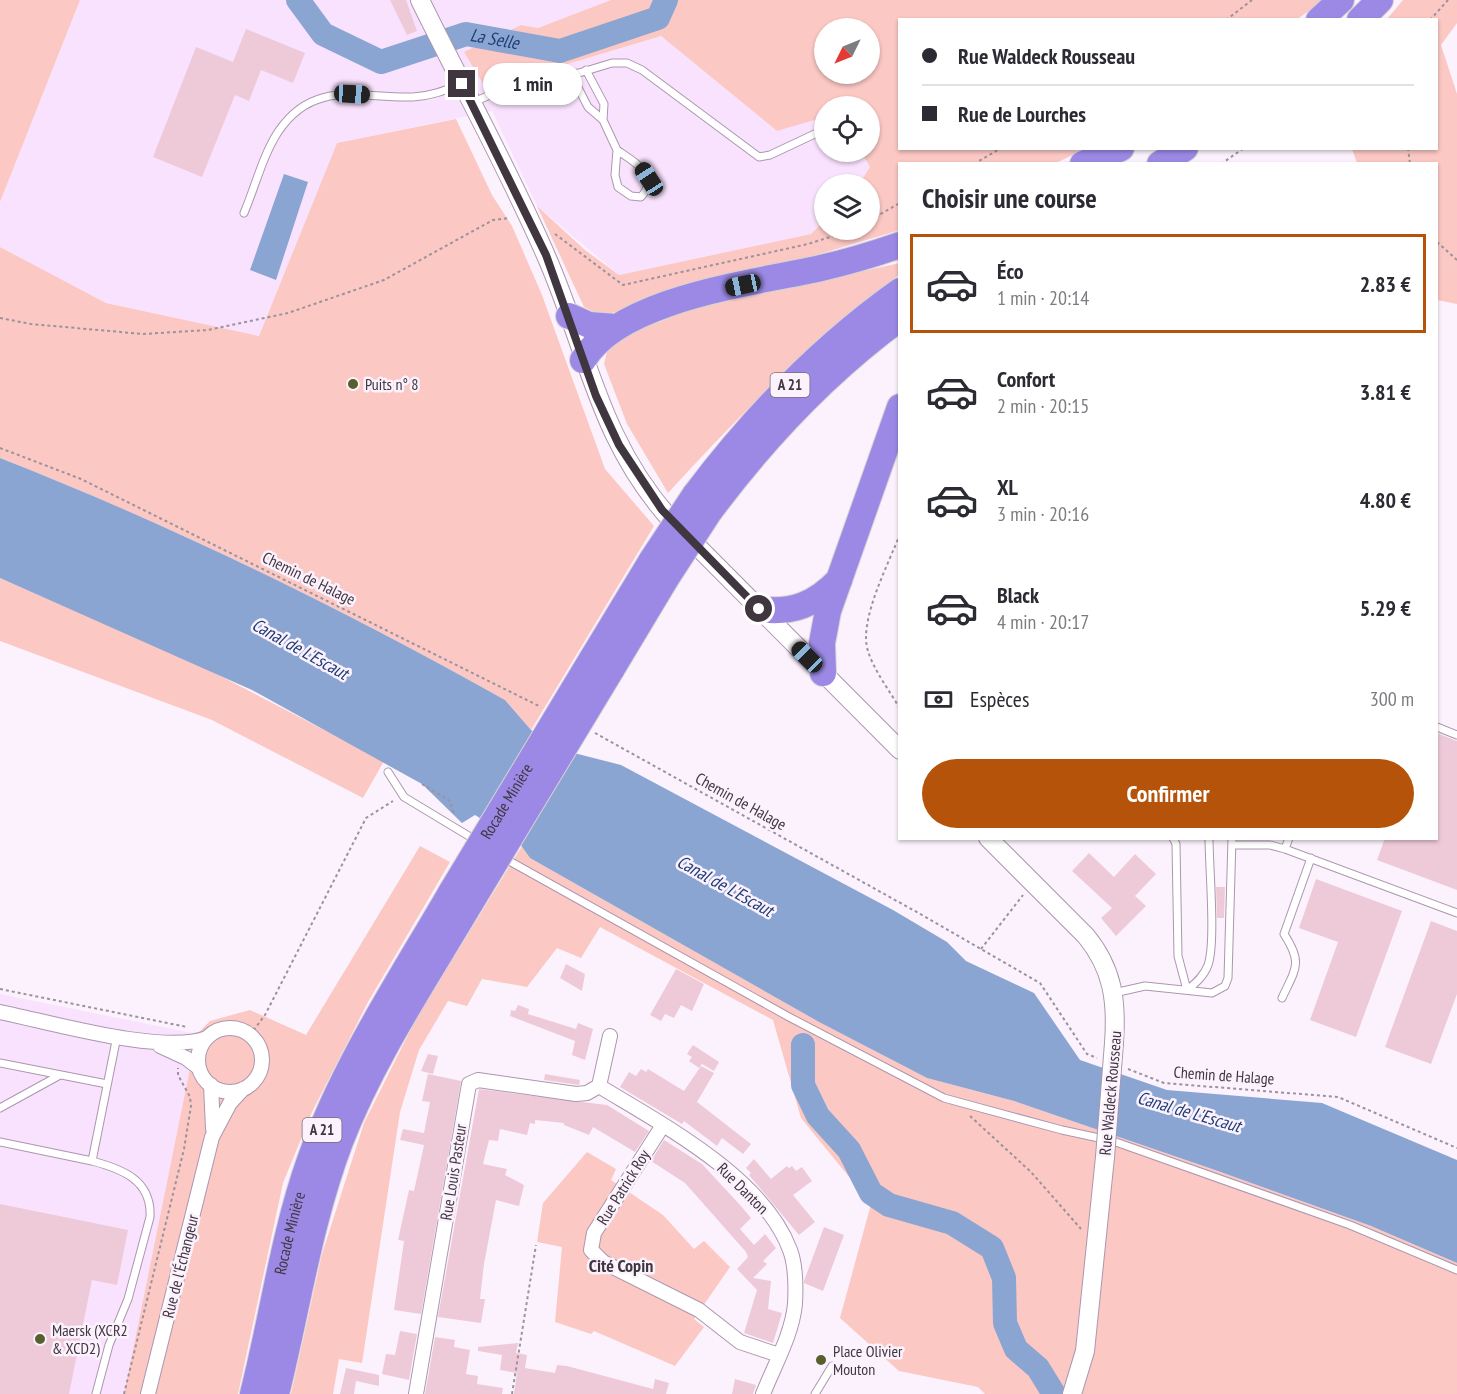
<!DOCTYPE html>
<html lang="fr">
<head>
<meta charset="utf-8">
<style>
  :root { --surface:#fff; --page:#f7f7f7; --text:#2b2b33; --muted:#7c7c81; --line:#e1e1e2; --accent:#b45309 }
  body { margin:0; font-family:"PT Sans Narrow",sans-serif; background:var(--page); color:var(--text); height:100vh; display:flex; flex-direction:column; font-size:22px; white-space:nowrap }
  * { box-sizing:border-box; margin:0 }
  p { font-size:20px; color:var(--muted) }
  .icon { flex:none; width:33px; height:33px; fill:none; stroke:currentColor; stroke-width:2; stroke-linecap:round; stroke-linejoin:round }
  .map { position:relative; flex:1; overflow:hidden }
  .details { position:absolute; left:898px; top:162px; width:540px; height:678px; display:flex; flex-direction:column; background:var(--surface); border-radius:0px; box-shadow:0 2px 4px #0004 }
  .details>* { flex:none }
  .banner { position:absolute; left:898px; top:18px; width:540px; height:132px; border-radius:0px; box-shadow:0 2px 4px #0004; display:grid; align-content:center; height:132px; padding:0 24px; background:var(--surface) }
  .needle { width:39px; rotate:227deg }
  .fabs { position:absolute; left:814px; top:18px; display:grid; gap:12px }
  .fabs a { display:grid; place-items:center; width:66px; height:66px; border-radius:50%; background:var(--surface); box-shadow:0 2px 4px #0004; font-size:30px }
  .end { position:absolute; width:27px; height:27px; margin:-14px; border:8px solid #3f3640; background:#fff; box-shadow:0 0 0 3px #fff }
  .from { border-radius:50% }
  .bubble { position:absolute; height:42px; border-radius:21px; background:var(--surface); box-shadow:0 2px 4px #0004; font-size:20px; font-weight:700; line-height:42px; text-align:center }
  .car { position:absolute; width:18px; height:36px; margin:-18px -9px; border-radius:8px; box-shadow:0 0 4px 2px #0007; background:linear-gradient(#222 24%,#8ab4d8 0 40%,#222 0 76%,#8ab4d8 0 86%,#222 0) }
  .banner b { display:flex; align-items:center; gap:21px; height:57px; font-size:22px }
  .banner b+b { border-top:2px solid var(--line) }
  .banner i { width:15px; height:15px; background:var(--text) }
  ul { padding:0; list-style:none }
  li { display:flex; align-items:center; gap:18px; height:99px; margin:0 12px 9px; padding:0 12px; border:3px solid transparent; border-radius:0px }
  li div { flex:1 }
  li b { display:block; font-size:22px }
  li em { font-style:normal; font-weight:700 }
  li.active { border-color:var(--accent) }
  li>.icon { width:54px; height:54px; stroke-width:1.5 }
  h2 { padding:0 24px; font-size:27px; line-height:72px }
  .pay { display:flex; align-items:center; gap:15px; height:66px; padding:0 24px; font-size:22px }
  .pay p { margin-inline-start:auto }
  .cta { display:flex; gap:12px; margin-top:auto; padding:12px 24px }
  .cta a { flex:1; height:69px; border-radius:36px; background:var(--accent); color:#fff; font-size:24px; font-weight:700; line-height:69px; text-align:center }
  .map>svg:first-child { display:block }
  .built { fill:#f9e2fd }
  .green { fill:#fbc8c4; fill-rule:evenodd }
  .water { fill:#8aa5d2 }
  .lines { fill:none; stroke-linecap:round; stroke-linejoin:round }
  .river { stroke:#8aa5d2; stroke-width:24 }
  .building { fill:#eecad8 }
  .service-casing { stroke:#ac96af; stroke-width:9 }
  .minor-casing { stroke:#ac96af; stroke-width:16 }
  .tertiary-casing { stroke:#ac96af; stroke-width:20 }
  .motorway-casing { stroke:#d5d3d5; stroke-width:28 }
  .path { stroke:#9b929c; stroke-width:2; stroke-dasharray:3 3; stroke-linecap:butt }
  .service { stroke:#fff; stroke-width:7 }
  .minor { stroke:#fff; stroke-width:14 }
  .tertiary { stroke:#fff; stroke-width:18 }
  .motorway { stroke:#9b89e5; stroke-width:26 }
  .tertiary-bridge-casing { stroke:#ac96af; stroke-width:20; stroke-linecap:butt }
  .motorway-bridge-casing { stroke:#d5d3d5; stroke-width:28; stroke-linecap:butt }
  .tertiary-bridge { stroke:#fff; stroke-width:18 }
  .motorway-bridge { stroke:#9b89e5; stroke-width:26 }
  .route { stroke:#3f3640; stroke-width:8 }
  .poi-dot { fill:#585e2d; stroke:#fcf2fd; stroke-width:2 }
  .labels { text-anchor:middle; stroke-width:5; stroke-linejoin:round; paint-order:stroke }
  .shield { fill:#fcf2fd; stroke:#786e79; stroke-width:1.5 }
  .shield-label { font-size:15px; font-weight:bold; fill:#3f3640 }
  .poi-label { font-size:16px; fill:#3f3640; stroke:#fcf2fd; text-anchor:start }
  .street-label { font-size:16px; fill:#3f3640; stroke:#fcf2fd }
  .water-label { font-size:18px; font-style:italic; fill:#1e3e76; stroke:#fcf2fd }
  .neighbourhood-label { font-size:18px; font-weight:bold; fill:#3f3640; stroke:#fcf2fd }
</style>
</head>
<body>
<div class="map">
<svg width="1457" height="1394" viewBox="0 0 1457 1394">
  <rect width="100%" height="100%" fill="#fcf2fd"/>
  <!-- built -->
  <path class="built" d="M80 0H611L538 28 521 25 485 87 543 64 561 66 661 36 777 131 825 117V152H861L870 167 859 184H825V220L811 234 619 275 537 206 492 111 337 143 259 336 106 303 0 247V202Z
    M0 994 197 1034 124 1394H0Z"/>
  <!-- green -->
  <path class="green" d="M0 0H80L0 202Z
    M611 0H1324L1296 20H900V148L1085 149 1056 163 900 164V230L645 306 601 315 584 307 537 206 585 250 619 275 811 234 825 220V230H870V184H859L870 167 861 152H870V106H825V117L777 131 661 36 561 66 543 64 485 87 464 52 521 25 538 28ZM825 28H870V74H825Z
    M1403 0H1457V23L1441 45 1457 94V304L1437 300V164L1357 163 1352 149 1437 148V20L1387 19Z
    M456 119 492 195 512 226 542 295 605 469 654 526 531 730 505 700C342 609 174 526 0 458V247L106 303 259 336 337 143Z
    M900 263V274C815 340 740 414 668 493L627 424 604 364 608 347 638 330 701 306Z
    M0 578 205 668 384 761 363 798 212 720 0 641Z
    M420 846 450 862 368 1002 313 1110 283 1183 238 1394H124L197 1034 210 1021 250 1010 306 1035Z
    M522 846 530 858 819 1022 927 1078 1014 1101 1215 1170 1371 1226 1457 1263V1394H985L978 1387 899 1371 840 1318 871 1204 801 1118 773 1020 600 927 581 958 557 948 527 987 482 979 467 1006 448 1001 419 1050 400 1112 362 1363 339 1359 333 1394H291L322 1254 364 1123 416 1019Z
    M587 1152 616 1169 611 1180 663 1215 694 1249 704 1241 730 1267 694 1319 704 1327 675 1366 594 1331 591 1334 555 1322 562 1247 537 1242 543 1203Z"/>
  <!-- water -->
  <path class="water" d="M284 174 308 182 276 280 250 270Z
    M0 458C174 526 342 609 505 700L531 730 574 753 621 765 893 910 947 942 966 961 1034 993 1080 1060 1167 1090 1322 1103 1457 1160V1263L1371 1226 1215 1170 1014 1101 927 1078 819 1022 530 858 518 841 475 815 462 823 422 784 252 690 0 578Z"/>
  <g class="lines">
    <!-- river -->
    <g class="river">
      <path id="s1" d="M298 0 323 34 381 62 466 34 560 51 658 18 666 0"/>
      <path d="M803 1045V1085L818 1116 849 1150 871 1193 889 1205 952 1223 992 1248 1004 1278 1005 1323 1016 1349 1038 1368 1054 1394"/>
    </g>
  </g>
  <!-- building -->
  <path class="building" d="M390 0H406L417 31 407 35Z
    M246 29 305 53 293 83 261 70 249 101 235 95 202 177 153 157 196 47 233 62Z
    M1437 733 1457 741V890L1377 860 1385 838H1437Z
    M1089 853 1114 877 1135 854 1156 874 1135 896 1146 906 1116 936 1101 918 1112 908 1072 871Z
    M1316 879 1402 911 1356 1037 1310 1020 1338 942 1299 928Z
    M1216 887H1225L1224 918H1217Z
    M1431 921 1457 931V994L1431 1064 1385 1047Z
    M566 964 585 974 582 991 560 978Z
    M676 969 704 984 692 1011 681 1005 674 1018 665 1014 661 1021 650 1015Z
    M518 1005 529 1009 528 1014 576 1029 578 1023 593 1029 585 1060 572 1055 575 1041 510 1016 511 1010 515 1011Z
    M693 1045 719 1062 714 1071 702 1064 699 1068 689 1061 692 1057 687 1054Z
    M428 1054 438 1056 433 1074 421 1071Z
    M701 1066 714 1073 697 1102 751 1144 743 1154 722 1138 717 1146 684 1121 682 1124 620 1087 629 1072 636 1076 641 1069 646 1072 648 1069 684 1091Z
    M428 1074 461 1081 421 1314 394 1310 404 1241 398 1240 409 1190 414 1191 424 1145 400 1140 403 1129 424 1133 430 1102 422 1101Z
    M545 1074 580 1080 579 1085 544 1080Z
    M479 1089 607 1105 649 1131 635 1152 593 1127 589 1135 564 1125V1123L535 1120V1124L530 1123 527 1135 500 1129 498 1141 489 1140 483 1164 507 1169 505 1175 524 1185 519 1206 496 1200 484 1264 480 1299H485L481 1323 438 1317Z
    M664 1140 702 1164 741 1206 751 1218 740 1229 754 1245 765 1234 776 1248 763 1261 767 1264 753 1278 771 1281 768 1309 782 1313 773 1343 744 1333 757 1290 737 1269 748 1257 746 1252 685 1183 651 1161Z
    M754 1159 771 1179 787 1166 789 1168 792 1166 796 1171 802 1167 812 1181 793 1195 815 1222 799 1235 749 1175 751 1173 746 1168Z
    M0 1204 128 1230 117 1285 92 1280 69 1394H0Z
    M824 1227 844 1235 823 1291 804 1283V1281Z
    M400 1331 417 1334 409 1380 382 1374 386 1354 395 1355Z
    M435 1337 455 1340 454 1347 470 1350 466 1374 478 1376 477 1384 503 1388 502 1394H425Z
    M518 1343 516 1353 527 1355 525 1368 555 1373 557 1365 567 1366 653 1389 655 1379 669 1383 666 1394H514L517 1373 500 1370 502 1355 478 1351V1347Z
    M346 1368 379 1375V1386L356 1381 354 1394H340Z
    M735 1379 756 1385 753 1394H732Z"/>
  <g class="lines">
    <!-- service casing -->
    <g class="service-casing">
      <path id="service" d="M571 74 588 107 603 120 604 104 586 70
        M474 102 521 81 579 73 612 63H627L642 70 759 157 770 155 819 132
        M603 120 617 150 615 175 618 187 631 196 641 197C661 175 634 162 617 150
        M244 213C255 187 263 155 278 132 314 78 361 99 413 97 431 96 446 90 462 84
        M1437 727 1457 735
        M388 772 404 797 477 841
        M1173 838 1176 844 1178 956 1187 990C1196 983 1204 976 1208 965 1216 943 1209 866 1209 838
        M1232 845H1270L1285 849 1457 913
        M1285 849 1289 838
        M504 858 789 1017 944 1098 1062 1130 1113 1141 1350 1225 1457 1270
        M1114 993 1145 986 1212 993 1225 986 1228 978 1232 838
        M1282 998C1296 968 1303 963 1284 934L1311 858
        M0 1063 107 1084
        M0 1108 60 1075
        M0 1142 92 1161 117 1036
        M92 1161C122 1169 152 1180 150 1217L128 1299 109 1345 96 1394
        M815 1394 832 1366"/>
    </g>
    <!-- minor casing -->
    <g class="minor-casing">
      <path id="minor" d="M0 1012C50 1022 162 1055 207 1038
        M198 1060a32 32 0 1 1 64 0a32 32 0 1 1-64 0Z
        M610 1036 599 1086C661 1124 763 1177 790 1250 796 1266 796 1286 795 1304 792 1335 774 1366 763 1394
        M160 1046 186 1058 199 1068
        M211 1085 213 1129
        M663 1125 594 1233 591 1250 603 1262 699 1310 740 1342 779 1355
        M148 1394 212 1137 230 1103 243 1089
        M416 1394 469 1084 478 1080 576 1094 587 1093 599 1086"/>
    </g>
    <!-- tertiary casing -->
    <g class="tertiary-casing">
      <path id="tertiary" d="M420 0C462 86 509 170 547 258 588 352 599 440 671 520L900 750
        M988 838 1086 936C1113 969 1117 1001 1114 1043
        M1072 1394 1085 1351 1105 1157"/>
    </g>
    <!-- motorway casing -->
    <g class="motorway-casing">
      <g id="motorway">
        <path d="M1319 20 1341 0"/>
        <path d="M1360 20 1380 0"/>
        <path d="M1083 164 1121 148"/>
        <path d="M1160 164 1185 148"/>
        <path d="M569 316 589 325 615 327"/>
        <path d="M583 360C620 298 755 283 821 268 848 262 874 254 900 245"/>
        <path d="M695 495C753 418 821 347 900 291"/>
        <path d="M709 512C764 438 825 373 900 318"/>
        <path d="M759 609C792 614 816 604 839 580"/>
        <path d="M592 659 652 560"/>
        <path d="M611 670 665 580"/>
        <path d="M823 673 822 643 828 611 900 407"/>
        <path id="s2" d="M253 1394C273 1316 283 1236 310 1160 344 1064 401 979 452 891"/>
        <path d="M276 1394C297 1310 309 1224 340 1142 373 1057 425 980 471 902"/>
      </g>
    </g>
    <!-- path -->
    <path class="path" d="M1226 20 1252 0
      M1430 20 1448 0
      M1408 148 1410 164
      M974 164 1001 148
      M1221 164 1244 148
      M870 220 900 203
      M555 234 623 285 808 244 852 230
      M1437 242 1457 260
      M0 318 31 324 143 334 208 330 288 313 384 280 493 220 510 218
      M0 448 81 479 541 707
      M900 534C889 563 858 621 868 651 874 671 890 691 900 709
      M595 733 922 915 1040 983 1087 1054 1097 1058
      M422 784 450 801 454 815
      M981 949 1023 895
      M0 989 187 1027
      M250 1035 265 1015 366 818 393 801
      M1128 1069 1164 1083 1338 1097 1457 1148
      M970 1116 1031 1172 1081 1229
      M124 1394 184 1149 191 1106 190 1097 178 1075V1068
      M512 1394 536 1245"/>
    <!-- service -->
    <use href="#service" class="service"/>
    <!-- minor -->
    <use href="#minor" class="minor"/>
    <!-- tertiary -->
    <use href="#tertiary" class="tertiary"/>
    <!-- motorway -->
    <use href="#motorway" class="motorway"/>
    <!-- tertiary-bridge casing -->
    <g class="tertiary-bridge-casing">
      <path id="tertiary-bridge" d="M1105 1157 1114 1043"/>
    </g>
    <!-- motorway-bridge casing -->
    <g class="motorway-bridge-casing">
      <g id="motorway-bridge">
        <path d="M652 560 695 495"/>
        <path d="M665 580 709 512"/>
        <path id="s3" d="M452 891 592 659"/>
        <path d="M471 902 611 670"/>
      </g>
    </g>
    <!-- tertiary-bridge -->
    <use href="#tertiary-bridge" class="tertiary-bridge"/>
    <!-- motorway-bridge -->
    <use href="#motorway-bridge" class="motorway-bridge"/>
  </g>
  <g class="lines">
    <!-- route -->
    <path class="route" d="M462 84 546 255 596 396 619 445 662 510 759 609"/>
  </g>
  <!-- markers -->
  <g class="poi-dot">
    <circle cx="353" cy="384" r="6"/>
    <circle cx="40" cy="1339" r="6"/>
    <circle cx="821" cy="1360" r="6"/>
  </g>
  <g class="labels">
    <!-- shield labels -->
    <g class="shield">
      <rect x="770.5" y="373" width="39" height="24" rx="4.5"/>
      <rect x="302.5" y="1118" width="39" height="24" rx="4.5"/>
    </g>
    <g class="shield-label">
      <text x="790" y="390">A 21</text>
      <text x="322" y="1135">A 21</text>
    </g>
    <!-- poi labels -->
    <g class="poi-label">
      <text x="365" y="390">Puits n° 8</text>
      <text x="52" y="1336">Maersk (XCR2<tspan x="52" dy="18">&amp; XCD2)</tspan></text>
      <text x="833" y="1357">Place Olivier<tspan x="833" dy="18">Mouton</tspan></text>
    </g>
    <!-- street labels -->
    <g class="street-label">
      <text transform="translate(309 578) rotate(26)" y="6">Chemin de Halage</text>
      <text transform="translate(741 801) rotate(29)" y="6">Chemin de Halage</text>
      <text dy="6" stroke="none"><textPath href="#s3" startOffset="105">Rocade Minière</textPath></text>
      <text transform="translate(1224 1075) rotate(4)" y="6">Chemin de Halage</text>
      <text transform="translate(1110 1093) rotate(-85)" y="6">Rue Waldeck Rousseau</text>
      <text transform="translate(453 1172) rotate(-81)" y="6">Rue Louis Pasteur</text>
      <text transform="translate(623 1187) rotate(-58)" y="6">Rue Patrick Roy</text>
      <text transform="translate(743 1188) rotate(45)" y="6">Rue Danton</text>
      <text dy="6" stroke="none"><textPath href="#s2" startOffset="165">Rocade Minière</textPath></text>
      <text transform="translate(180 1266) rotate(-76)" y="6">Rue de l'Échangeur</text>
    </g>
    <!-- water labels -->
    <g class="water-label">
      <text dy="6" stroke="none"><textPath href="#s1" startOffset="225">La Selle</textPath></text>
      <text transform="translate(300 649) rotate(29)" y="6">Canal de L'Escaut</text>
      <text transform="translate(725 886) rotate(29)" y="6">Canal de L'Escaut</text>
      <text transform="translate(1189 1112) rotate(16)" y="6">Canal de L'Escaut</text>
    </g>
    <!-- neighbourhood labels -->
    <g class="neighbourhood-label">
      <text x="621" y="1272">Cité Copin</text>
    </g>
  </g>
</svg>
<div class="fabs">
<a><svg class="needle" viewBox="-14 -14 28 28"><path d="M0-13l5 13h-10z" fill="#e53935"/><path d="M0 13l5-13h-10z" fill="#7c7c81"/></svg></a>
<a><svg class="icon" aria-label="locate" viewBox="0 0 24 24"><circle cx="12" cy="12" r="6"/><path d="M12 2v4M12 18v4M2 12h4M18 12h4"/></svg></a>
<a><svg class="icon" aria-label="layers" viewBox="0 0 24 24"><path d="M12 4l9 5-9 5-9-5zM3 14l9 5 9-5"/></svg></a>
</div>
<i class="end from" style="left:759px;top:609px"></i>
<i class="end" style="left:462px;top:84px"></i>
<div class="bubble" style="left:483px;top:63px;width:99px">1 min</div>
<i class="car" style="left:352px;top:94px;rotate:93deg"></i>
<i class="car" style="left:649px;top:179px;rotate:327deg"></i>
<i class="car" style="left:743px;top:285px;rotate:258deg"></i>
<i class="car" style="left:807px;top:657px;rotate:315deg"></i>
<div class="banner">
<b><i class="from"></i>Rue Waldeck Rousseau</b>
<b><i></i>Rue de Lourches</b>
</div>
<section class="details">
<h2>Choisir une course</h2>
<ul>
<li class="active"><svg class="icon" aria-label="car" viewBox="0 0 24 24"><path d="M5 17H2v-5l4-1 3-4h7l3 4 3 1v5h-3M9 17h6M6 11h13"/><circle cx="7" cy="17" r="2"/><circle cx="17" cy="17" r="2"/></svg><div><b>Éco</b><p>1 min · 20:14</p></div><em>2.83 €</em></li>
<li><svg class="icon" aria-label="car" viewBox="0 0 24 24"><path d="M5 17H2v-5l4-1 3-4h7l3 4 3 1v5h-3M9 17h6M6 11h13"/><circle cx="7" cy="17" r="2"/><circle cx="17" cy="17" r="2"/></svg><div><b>Confort</b><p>2 min · 20:15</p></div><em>3.81 €</em></li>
<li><svg class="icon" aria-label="car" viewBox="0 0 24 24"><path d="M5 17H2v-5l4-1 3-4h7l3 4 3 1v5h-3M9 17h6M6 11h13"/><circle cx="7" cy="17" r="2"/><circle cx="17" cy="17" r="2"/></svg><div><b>XL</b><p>3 min · 20:16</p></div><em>4.80 €</em></li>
<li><svg class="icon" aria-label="car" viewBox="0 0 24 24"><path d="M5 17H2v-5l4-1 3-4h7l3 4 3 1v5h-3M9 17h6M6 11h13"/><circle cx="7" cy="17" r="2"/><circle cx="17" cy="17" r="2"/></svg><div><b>Black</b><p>4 min · 20:17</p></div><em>5.29 €</em></li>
</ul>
<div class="pay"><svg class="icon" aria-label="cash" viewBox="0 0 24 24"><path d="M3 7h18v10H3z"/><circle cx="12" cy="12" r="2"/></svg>Espèces<p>300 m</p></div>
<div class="cta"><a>Confirmer</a></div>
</section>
</div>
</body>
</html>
